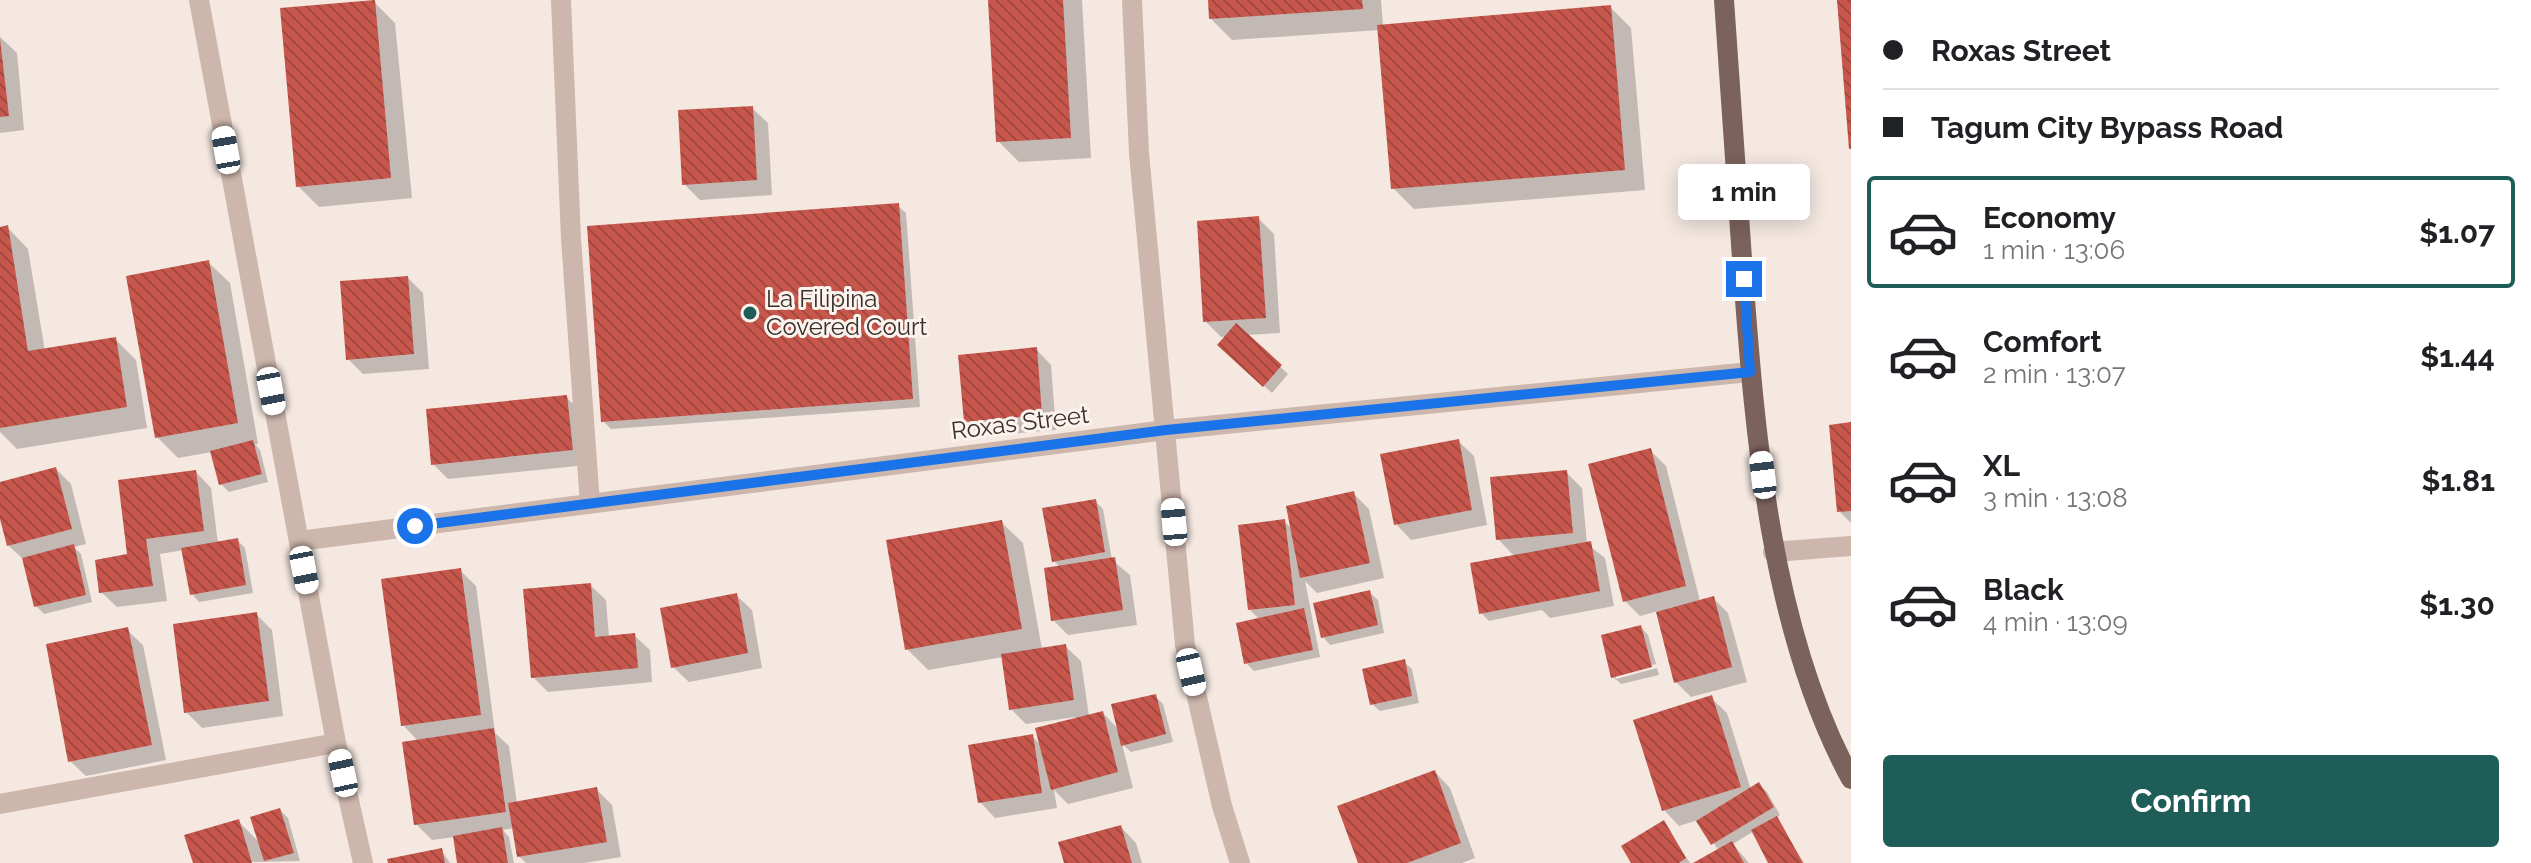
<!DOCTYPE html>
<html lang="en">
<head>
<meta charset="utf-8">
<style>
  :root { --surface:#fff; --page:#f6f6f6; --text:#202124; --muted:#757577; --line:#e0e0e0; --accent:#1f5d58 }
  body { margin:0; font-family:Raleway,sans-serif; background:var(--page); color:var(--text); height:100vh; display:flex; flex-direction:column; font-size:30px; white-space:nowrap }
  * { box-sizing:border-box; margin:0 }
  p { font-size:26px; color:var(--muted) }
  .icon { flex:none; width:44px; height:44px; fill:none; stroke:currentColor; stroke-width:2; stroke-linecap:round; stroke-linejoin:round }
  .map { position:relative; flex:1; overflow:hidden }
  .details { display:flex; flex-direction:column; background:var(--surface); width:680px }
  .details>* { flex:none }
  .hud { display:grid; align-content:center; height:176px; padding:0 32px; background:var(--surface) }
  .end { position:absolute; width:36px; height:36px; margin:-18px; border:10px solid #1a73e8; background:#fff; box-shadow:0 0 0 4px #fff }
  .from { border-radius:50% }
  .bubble { position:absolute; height:56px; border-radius:8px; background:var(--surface); box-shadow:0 4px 20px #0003; font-size:26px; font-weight:700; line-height:56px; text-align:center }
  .car { position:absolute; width:24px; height:48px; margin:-24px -12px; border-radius:10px; box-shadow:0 0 6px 2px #0007; background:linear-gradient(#fff 24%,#345 0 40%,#fff 0 76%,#345 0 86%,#fff 0) }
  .hud b { display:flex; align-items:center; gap:28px; height:76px; font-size:30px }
  .hud b+b { border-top:2px solid var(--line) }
  .hud i { width:20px; height:20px; background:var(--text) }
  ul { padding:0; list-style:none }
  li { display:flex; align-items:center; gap:24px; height:112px; margin:0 16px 12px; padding:0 16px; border:4px solid transparent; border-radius:8px }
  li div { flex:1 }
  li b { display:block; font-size:30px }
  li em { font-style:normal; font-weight:700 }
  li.on { border-color:var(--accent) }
  li>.icon { width:72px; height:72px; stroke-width:1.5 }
  .cta { display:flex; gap:16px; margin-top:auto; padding:16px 32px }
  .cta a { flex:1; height:92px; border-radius:8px; background:var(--accent); color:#fff; font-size:32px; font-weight:700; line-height:92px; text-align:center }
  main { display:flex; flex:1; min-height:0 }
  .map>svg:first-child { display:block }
  .shadow { fill:#0003 }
  .building { fill:url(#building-back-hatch) }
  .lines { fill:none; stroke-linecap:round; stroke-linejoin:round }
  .minor { stroke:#cdb6ac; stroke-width:20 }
  .primary { stroke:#7c625c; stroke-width:20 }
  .route { stroke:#1a73e8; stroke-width:10 }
  .poi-dot { fill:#1f5d58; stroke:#fbf3ee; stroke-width:3 }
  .labels { text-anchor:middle; stroke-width:6; stroke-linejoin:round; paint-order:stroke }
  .poi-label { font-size:24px; fill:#3b2e2b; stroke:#fbf3ee; text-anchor:start }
  .street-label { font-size:24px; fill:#3b2e2b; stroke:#fbf3ee }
</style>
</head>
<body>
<main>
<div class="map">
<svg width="1851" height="863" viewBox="0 0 1851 863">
  <defs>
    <pattern id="building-back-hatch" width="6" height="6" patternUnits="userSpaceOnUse" patternTransform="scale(2)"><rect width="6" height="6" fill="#c7574c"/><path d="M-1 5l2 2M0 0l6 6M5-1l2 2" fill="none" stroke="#a3483f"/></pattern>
  </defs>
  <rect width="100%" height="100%" fill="#f4e8e1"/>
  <!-- shadow -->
  <path class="shadow" d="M990 0H1082L1091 158 1019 162 998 141Z
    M1210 0H1381L1383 26 1610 7 1631 28 1645 190 1414 209 1393 188 1380 30 1232 40 1211 19Z
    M374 2 395 23 412 198 319 207 298 186Z
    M0 37 17 53 24 130 0 133Z
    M752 108 768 123 772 195 700 200 684 184Z
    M898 206 906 213 920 407 611 429 603 421Z
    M1258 218 1274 234 1280 333 1246 335 1288 374 1272 393 1227 353V336L1221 337 1205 321Z
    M7 227 28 249 45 351 115 339 136 360 147 428 17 449 0 432V229Z
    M208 262 230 283 258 444H255L260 450 268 482 229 492 221 484 212 452 178 458 157 437Z
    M408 278 423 293 429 369 363 374 348 359Z
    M1036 349 1051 365 1056 430 981 436 966 421Z
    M566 397 581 412 587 465 448 479 433 464Z
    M1851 424V523L1839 511Z
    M1458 441 1474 456 1487 525 1411 540 1396 524Z
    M1650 450 1666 466 1700 601 1713 598 1728 613 1747 682 1691 697 1676 682 1658 611 1640 616 1625 601Z
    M56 469 71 484 86 544 74 547 81 554 92 602 44 614 36 606 25 561 8 545 0 511V484Z
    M196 472 211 488 218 544 237 540 245 548 253 593 199 602 192 594 184 550 160 554 167 601 117 607 101 592Z
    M1566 472 1582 488 1587 544 1605 558 1614 606 1550 618 1542 610 1489 621 1481 613 1515 557 1498 539Z
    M1354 494 1369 509 1384 578 1317 593 1305 581 1320 657 1254 671 1246 663 1260 620 1250 610 1284 521 1292 529Z
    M1095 501 1103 509 1112 560 1130 575 1137 625 1068 635 1053 620 1061 568 1054 561Z
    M1001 522 1023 543 1042 649 1065 646 1081 661 1089 716 1103 713 1119 730 1155 696 1163 704 1173 742 1131 752 1122 744 1133 788 1068 804 1054 790 1057 808 995 818 980 802 1032 736 1042 746 1076 720V717L1026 724 1011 709 1003 657 928 670 907 649Z
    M460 570 476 586 495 733 509 746 517 804 596 789 612 805 621 857 584 863H526L519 856 515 828 503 830 509 837 514 863H459L455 837 432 840 416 824 419 742 403 725Z
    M590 585 606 600 609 637 634 635 650 650 652 682 548 692 533 677Z
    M1370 593 1378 600 1384 633 1330 645 1323 637Z
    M736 595 752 610 762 668 689 682 673 667Z
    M256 614 272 630 283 716 202 728 186 712Z
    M1641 627 1648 635 1656 664 1616 674V679L1657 668 1659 675 1621 684 1613 677Z
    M127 630 143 645 166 760 86 776 70 761Z
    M1404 662 1412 669 1419 703 1380 711 1372 704Z
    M1711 698 1727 713 1751 790 1759 784 1767 792 1780 815 1776 818 1804 863H1770L1754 831 1733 844 1749 863H1697L1719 851 1698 820 1679 826 1664 810Z
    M1435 772 1450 788 1475 858 1462 863H1361Z
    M280 810 288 818 300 861 195 863 238 821 260 843Z
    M1664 823 1690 863H1633Z
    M1121 827 1136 843 1142 863H1066Z
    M442 851 450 863H390Z"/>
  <!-- building -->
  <path class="building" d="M375 0 391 178 296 187 280 8Z
    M988 0H1063L1071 138 996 142Z
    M1208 0H1362L1363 9 1209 19Z
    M1837 0H1851V149H1849Z
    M1611 5 1625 170 1391 189 1377 25Z
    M0 39 9 116 0 117Z
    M753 106 757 180 682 185 678 110Z
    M899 203 913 399 601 422 587 226Z
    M1259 216 1266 318 1203 322 1197 221Z
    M8 225 28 351 116 337 127 407 0 428V227Z
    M209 260 238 423 155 438 126 276Z
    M408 276 414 354 346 360 340 281Z
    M1236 323 1282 365 1263 387 1217 345Z
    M1037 347 1042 415 964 422 958 355Z
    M567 395 573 450 431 465 426 409Z
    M1851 422V511L1837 512 1829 425Z
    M1459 439 1472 510 1394 525 1380 454Z
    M253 440 262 474 219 485 210 451Z
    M1651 448 1686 586 1623 602 1588 464Z
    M56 467 72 529 7 546 0 519V482Z
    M196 470 204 531 146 539 153 586 99 593 95 560 127 554 118 480Z
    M1567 470 1573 533 1496 540 1490 477Z
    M1354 491 1370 563 1300 578 1286 506Z
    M1096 499 1105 552 1052 562 1042 508Z
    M1285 519 1295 605 1248 610 1238 525Z
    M1002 520 1022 629 905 650 886 540Z
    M238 538 246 585 190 595 181 548Z
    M1591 541 1600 591 1479 614 1470 563Z
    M74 544 86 595 34 607 22 558Z
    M1115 557 1123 610 1051 621 1044 568Z
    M461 568 481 715 401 726 381 579Z
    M591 583 595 637 635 633 638 668 531 678 523 589Z
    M1370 590 1378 625 1321 638 1313 603Z
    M737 593 748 653 671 668 660 608Z
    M1714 596 1732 667 1674 683 1656 612Z
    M1304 608 1313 650 1244 664 1236 623Z
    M257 612 269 701 184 713 173 624Z
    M1641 625 1652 667 1611 678 1601 635Z
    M128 627 152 745 68 762 46 644Z
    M1066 644 1074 700 1009 710 1001 654Z
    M1405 659 1412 696 1370 705 1362 669Z
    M1156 694 1166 734 1121 746 1111 704Z
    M1712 695 1741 787 1662 811 1633 720Z
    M1103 711 1118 772 1051 790 1035 728Z
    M494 728 506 812 414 825 402 742Z
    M1033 734 1042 793 978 803 968 745Z
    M1435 770 1461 843 1407 863H1358L1337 806Z
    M1759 782 1774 807 1711 845 1696 821Z
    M597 787 607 842 517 857 508 803Z
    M280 808 294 853 264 861 250 817Z
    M1777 816 1803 863H1768L1751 830Z
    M239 819 252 863H193L184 835Z
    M1664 820 1686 858 1679 863H1631L1621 846Z
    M1121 825 1132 863H1064L1058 842Z
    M502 827 508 863H457L453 836Z
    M1732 841 1744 863H1693Z
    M442 848 445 863H388L387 859Z"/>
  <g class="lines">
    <!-- minor -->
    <path class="minor" d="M199 0 336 743 363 863
      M561 0 571 239 590 504
      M1132 0 1139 153 1185 645 1222 806 1240 863
      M299 541 1166 430 1750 372
      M1773 552 1851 546
      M0 804 336 743"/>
    <!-- primary -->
    <path class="primary" d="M1724 0C1731 91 1737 182 1743 273 1755 437 1771 632 1851 779"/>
  </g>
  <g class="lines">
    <!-- route -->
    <path class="route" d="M415 526 1166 430 1750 372 1744 279"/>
  </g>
  <!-- markers -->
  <circle class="poi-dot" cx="750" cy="313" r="8"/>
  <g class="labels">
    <!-- poi labels -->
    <g class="poi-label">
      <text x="766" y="307">La Filipina<tspan x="766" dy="28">Covered Court</tspan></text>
    </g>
    <!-- street labels -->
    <g class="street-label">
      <text transform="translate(1020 423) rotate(-7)" y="8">Roxas Street</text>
    </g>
  </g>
</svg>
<i class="end from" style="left:415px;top:526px"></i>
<i class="end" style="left:1744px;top:279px"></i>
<div class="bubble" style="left:1678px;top:164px;width:132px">1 min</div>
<i class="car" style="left:226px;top:150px;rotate:350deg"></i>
<i class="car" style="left:271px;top:391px;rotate:169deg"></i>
<i class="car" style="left:1763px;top:475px;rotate:353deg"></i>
<i class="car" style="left:1174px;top:522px;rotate:355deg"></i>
<i class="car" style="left:304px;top:570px;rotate:169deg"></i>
<i class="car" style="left:1191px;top:672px;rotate:167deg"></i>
<i class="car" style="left:343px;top:773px;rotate:348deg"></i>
</div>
<section class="details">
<div class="hud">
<b><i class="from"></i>Roxas Street</b>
<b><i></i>Tagum City Bypass Road</b>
</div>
<ul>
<li class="on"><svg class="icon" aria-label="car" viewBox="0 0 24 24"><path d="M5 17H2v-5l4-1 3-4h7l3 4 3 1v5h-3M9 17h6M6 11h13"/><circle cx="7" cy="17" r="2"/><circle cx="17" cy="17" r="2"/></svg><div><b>Economy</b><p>1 min · 13:06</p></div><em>$1.07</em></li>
<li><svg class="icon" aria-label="car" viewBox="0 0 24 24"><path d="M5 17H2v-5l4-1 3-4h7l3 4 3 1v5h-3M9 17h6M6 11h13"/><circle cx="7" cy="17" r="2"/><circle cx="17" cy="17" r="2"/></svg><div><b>Comfort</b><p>2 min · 13:07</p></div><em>$1.44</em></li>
<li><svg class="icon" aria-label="car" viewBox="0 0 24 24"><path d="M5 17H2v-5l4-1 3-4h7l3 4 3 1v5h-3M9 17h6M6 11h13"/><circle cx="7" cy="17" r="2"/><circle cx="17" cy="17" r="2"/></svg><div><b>XL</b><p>3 min · 13:08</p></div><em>$1.81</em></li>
<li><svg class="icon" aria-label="car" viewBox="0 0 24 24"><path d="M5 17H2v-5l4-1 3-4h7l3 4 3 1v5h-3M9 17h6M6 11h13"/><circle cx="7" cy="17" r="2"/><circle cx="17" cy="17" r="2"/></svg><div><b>Black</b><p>4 min · 13:09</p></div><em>$1.30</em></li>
</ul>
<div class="cta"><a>Confirm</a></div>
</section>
</main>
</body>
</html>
